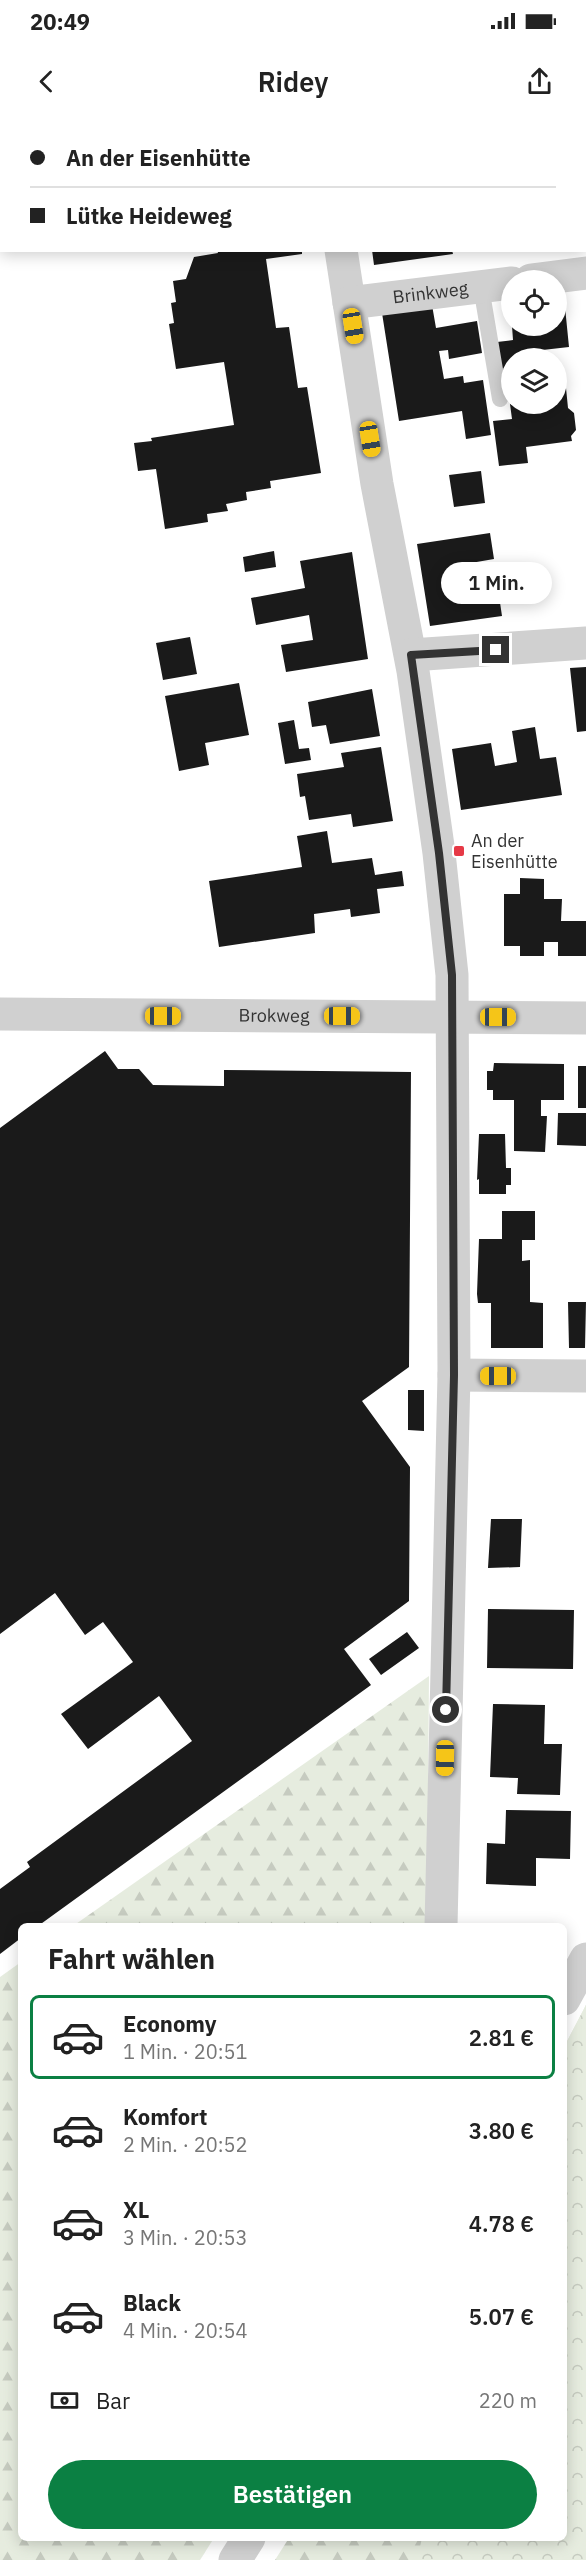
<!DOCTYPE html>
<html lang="de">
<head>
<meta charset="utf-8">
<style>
  :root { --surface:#fff; --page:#f6f6f6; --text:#222; --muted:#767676; --line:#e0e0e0; --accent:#0b8043 }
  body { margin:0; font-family:"IBM Plex Sans",sans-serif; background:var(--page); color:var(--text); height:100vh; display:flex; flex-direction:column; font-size:22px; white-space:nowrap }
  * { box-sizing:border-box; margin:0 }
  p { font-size:20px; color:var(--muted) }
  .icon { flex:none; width:33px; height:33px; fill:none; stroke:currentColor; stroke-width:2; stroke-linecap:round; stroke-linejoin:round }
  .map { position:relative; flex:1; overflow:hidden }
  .side { position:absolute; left:18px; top:1803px; width:549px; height:618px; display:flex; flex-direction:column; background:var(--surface); border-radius:9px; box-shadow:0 3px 15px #0003 }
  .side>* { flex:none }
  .guide { position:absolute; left:0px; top:0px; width:586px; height:132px; box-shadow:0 3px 15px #0003; display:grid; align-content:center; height:132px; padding:0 30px; background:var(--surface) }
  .tools { position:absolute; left:501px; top:150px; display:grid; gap:12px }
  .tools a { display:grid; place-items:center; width:66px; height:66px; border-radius:50%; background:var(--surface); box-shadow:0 3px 15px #0003; font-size:30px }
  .end { position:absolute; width:27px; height:27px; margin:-14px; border:8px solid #333; background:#fff; box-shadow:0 0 0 3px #fff }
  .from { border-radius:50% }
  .bubble { position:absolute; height:42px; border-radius:21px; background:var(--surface); box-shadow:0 3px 15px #0003; font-size:20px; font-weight:600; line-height:42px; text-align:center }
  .car { position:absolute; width:18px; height:36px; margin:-18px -9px; border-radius:8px; box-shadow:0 0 4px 2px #0007; background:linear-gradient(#f5c518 24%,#345 0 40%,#f5c518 0 76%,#345 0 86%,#f5c518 0) }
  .guide b { display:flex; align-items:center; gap:21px; height:57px; font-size:22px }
  .guide b+b { border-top:2px solid var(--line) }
  .guide i { width:15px; height:15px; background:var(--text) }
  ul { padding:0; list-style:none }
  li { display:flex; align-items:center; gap:18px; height:84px; margin:0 12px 9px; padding:0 18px; border:3px solid transparent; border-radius:9px }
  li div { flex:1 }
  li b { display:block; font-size:22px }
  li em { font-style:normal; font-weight:600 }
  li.selected { border-color:var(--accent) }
  li>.icon { width:54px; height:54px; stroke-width:1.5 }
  h2 { padding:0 30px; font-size:27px; line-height:72px }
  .pay { display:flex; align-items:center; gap:15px; height:66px; padding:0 30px; font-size:22px }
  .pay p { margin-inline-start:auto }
  .button { display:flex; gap:12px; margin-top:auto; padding:12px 30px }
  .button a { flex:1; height:69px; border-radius:36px; background:var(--accent); color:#fff; font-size:24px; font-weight:600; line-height:69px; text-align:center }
  .status { display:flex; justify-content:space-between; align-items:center; height:42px; padding:0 30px; background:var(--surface); direction:ltr }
  .status svg { height:16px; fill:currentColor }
  header { display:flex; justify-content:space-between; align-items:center; height:78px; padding:0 30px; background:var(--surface); font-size:27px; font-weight:600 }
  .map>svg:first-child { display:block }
  .forest { fill:url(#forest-firs) }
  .park { fill:url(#park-crowns) }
  .building { fill:#1a1a1a }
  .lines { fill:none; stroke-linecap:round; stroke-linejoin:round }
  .service { stroke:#d0d0d0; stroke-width:16 }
  .minor { stroke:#d0d0d0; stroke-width:33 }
  .route { stroke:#333; stroke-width:8 }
  .poi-dot { fill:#e63946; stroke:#fff; stroke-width:2 }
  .labels { text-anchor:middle; stroke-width:6; stroke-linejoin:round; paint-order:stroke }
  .street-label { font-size:18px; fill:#333; stroke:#fff }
  .poi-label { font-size:18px; fill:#333; stroke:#fff; text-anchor:start }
</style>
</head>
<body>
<div class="status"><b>20:49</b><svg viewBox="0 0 49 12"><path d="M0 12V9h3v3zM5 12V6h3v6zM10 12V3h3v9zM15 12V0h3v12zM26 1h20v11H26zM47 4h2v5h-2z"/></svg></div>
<header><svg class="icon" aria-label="back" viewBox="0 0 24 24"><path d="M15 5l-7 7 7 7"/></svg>Ridey<svg class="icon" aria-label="share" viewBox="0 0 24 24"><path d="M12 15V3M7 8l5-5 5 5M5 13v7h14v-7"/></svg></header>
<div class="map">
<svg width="586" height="2440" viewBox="0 0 586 2440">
  <defs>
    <pattern id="forest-firs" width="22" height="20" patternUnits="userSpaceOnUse" patternTransform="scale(1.5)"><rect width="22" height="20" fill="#e6ecdf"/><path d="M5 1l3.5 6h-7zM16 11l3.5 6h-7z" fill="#c6cbc0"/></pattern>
    <pattern id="park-crowns" width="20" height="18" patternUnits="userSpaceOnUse" patternTransform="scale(1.5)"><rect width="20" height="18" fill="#e6ecdf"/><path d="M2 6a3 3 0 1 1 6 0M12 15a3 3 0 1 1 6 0" fill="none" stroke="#c6cbc0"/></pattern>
  </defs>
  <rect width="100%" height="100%" fill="#fff"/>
  <!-- forest -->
  <path class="forest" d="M429 1556 427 1806H73Z
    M21 1842V2418H214L200 2440H0V1857Z
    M586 1885V2440H275L289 2418H564V1927Z"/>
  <!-- park -->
  <path class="park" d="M586 1885V2440H417L422 2418H564V1927Z"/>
  <!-- building -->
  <path class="building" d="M217 130H302V134L266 139 276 208 289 207 298 268 307 267 321 353 270 361 271 368 246 372 247 380 226 384 228 391 207 394 208 402 165 409 156 349 138 351 134 323 152 321 151 318 234 305 224 242 176 249 169 204 174 203 171 183 176 182 173 161 186 159 194 137 218 133Z
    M372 130H452L453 134 374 145Z
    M564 177 569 227 516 233 517 238H512V258L503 259 497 222 513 220 512 206H556V178Z
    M432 185 436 208 477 201 482 233 449 239 448 230 439 231 444 259 463 256 464 263 483 260 491 315 466 319 462 291 399 301 382 193Z
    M566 268 568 288 574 293 576 310 571 316 572 321 526 327 528 343 499 346 493 301 512 299 510 284H556V270Z
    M481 351 485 383 454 387 449 355Z
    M490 413 494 439 465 444 469 473 498 469 502 496 430 506 417 424Z
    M274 431 276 447 245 452 243 437Z
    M352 432 368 539 286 552 281 525 313 520 309 495 256 505 251 478 305 468 300 441Z
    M190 517 197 554 163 560 156 523Z
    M586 547V611L577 612 570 548Z
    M239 563 249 615 205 623 209 645 179 651 165 576Z
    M372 569 380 616 330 624 326 605 312 607 308 582Z
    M294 600 299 629 309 628 311 640 285 644 278 603Z
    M535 607 540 639 556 637 562 675 461 690 452 629 491 623 495 646 517 642 512 611Z
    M381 627 393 701 353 707 351 694 309 700 305 676 300 677 297 654 344 647 341 633Z
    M327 711 332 743 372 738 375 755 402 751 404 766 377 769 380 793 351 797 350 789 314 794 315 813 219 827 209 761 302 747 297 716Z
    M520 758 544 759V779H562L561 801H586V836H558V822H544V836H520V826H504V774H520Z
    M105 931 118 949H139L153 965 224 966V950L411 952 409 1247 362 1281 410 1347 409 1481 344 1529 371 1565 38 1806H21V1818L0 1834V1769L30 1747 27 1742 192 1621 159 1576 88 1629 61 1594 133 1542 103 1502 85 1515 55 1473 0 1514V1008Z
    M494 943 564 944V980H541V996H547L545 1032 514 1031V980H493V970H487V951H493Z
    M578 946H586V988H578Z
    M558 993H586V1026L557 1025Z
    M479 1014H505L506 1048H511V1065H506V1074H479V1059L477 1060Z
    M502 1091H535V1120H522V1141L530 1140V1182L543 1183V1228H491V1183H478L477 1174 479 1119H502Z
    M568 1182H586L585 1228H569Z
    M408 1270H424V1311L408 1310Z
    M491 1399H522L520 1447 488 1448Z
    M488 1489 574 1490 573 1549 487 1548Z
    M407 1512 419 1528 381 1555 369 1539Z
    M493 1584 545 1585 544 1624H562L560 1675 517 1674 518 1658 490 1657Z
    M506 1690 571 1691 570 1739 536 1738V1766L486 1764 487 1723 505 1724Z"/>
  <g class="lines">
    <!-- service -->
    <path class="service" d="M481 167 500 279"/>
    <!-- minor -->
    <g class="minor">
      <path d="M320 0 321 2"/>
      <path d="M341 130 377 364 413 551 439 733 452 855 454 1255 441 1806"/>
      <path d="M531 160 586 153"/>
      <path id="s1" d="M349 183 512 163"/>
      <path d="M411 535 586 523"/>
      <path id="s2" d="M0 894 586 898"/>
      <path d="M454 1255 586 1256"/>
      <path d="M564 1879 586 1839"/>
      <path d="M235 2440 249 2418"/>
    </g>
  </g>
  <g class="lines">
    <!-- route -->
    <path class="route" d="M446 1590 454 1255 452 855 439 733 411 535 496 530"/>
  </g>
  <!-- markers -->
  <rect class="poi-dot" x="453" y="725" width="12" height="12" rx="3"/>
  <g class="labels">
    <!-- street labels -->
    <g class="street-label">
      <text dy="6" stroke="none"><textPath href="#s1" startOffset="82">Brinkweg</textPath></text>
      <text dy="6" stroke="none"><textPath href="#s2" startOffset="274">Brokweg</textPath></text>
    </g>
    <!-- poi labels -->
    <g class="poi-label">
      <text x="471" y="727">An der<tspan x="471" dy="21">Eisenhütte</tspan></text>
    </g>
  </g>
</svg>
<div class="tools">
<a><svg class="icon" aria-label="locate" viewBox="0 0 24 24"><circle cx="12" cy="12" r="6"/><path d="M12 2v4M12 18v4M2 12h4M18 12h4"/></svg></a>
<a><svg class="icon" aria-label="layers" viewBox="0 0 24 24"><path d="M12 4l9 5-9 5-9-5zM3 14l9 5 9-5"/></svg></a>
</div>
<i class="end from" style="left:446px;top:1590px"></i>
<i class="end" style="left:496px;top:530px"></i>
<div class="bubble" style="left:441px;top:442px;width:111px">1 Min.</div>
<i class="car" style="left:353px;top:206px;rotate:171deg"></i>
<i class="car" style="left:370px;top:319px;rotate:171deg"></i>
<i class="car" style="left:163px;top:896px;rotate:90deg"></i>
<i class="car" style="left:342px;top:896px;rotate:90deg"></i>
<i class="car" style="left:498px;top:897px;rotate:90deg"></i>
<i class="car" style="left:498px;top:1256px;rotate:270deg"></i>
<i class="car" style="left:445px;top:1638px;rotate:181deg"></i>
<div class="guide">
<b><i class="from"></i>An der Eisenhütte</b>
<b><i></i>Lütke Heideweg</b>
</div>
<section class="side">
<h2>Fahrt wählen</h2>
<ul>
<li class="selected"><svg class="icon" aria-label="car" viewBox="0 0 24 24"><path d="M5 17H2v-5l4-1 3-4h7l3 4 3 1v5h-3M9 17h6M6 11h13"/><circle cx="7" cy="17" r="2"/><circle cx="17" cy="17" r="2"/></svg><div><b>Economy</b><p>1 Min. · 20:51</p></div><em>2.81 €</em></li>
<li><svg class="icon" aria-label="car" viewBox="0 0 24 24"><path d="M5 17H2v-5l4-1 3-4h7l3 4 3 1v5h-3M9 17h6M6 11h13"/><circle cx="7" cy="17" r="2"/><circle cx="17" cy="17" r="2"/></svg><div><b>Komfort</b><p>2 Min. · 20:52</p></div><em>3.80 €</em></li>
<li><svg class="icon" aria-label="car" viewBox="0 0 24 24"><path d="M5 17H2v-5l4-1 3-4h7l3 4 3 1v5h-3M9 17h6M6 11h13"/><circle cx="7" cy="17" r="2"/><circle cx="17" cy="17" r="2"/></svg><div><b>XL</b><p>3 Min. · 20:53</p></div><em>4.78 €</em></li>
<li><svg class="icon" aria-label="car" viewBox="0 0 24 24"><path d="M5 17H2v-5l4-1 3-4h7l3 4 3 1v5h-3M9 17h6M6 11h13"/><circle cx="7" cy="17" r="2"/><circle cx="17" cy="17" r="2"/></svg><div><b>Black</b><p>4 Min. · 20:54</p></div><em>5.07 €</em></li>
</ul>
<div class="pay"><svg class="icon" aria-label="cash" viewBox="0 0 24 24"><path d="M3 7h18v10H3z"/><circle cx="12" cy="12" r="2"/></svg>Bar<p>220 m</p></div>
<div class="button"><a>Bestätigen</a></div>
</section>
</div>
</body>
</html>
